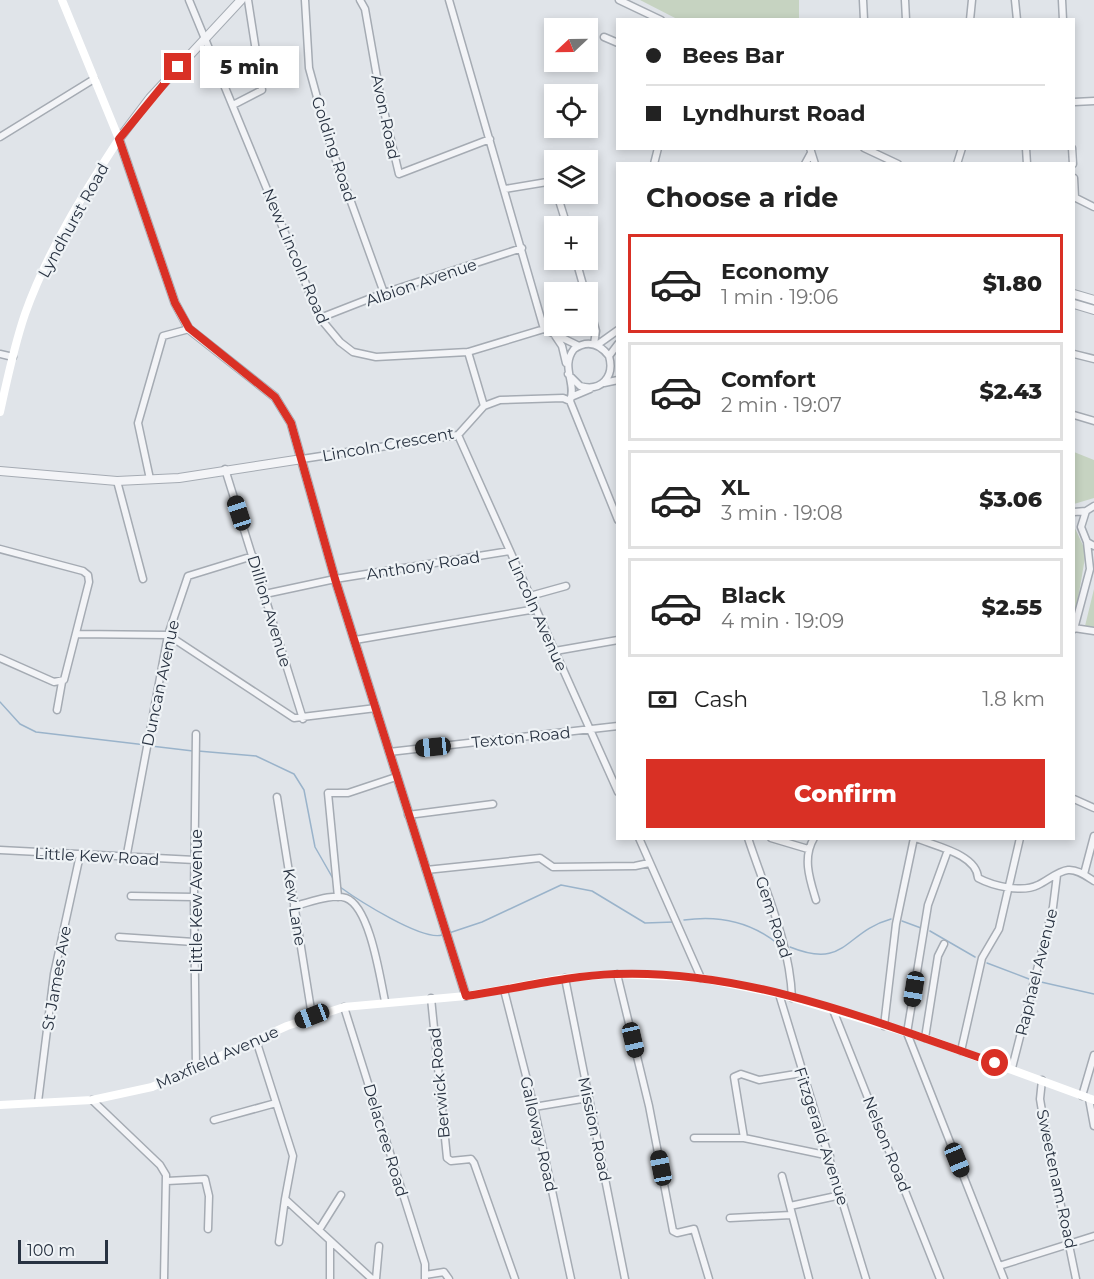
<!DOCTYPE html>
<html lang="en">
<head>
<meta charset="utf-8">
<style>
  :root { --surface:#fff; --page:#f6f6f6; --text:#222; --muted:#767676; --line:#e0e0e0; --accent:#d93025 }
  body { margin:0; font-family:Montserrat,sans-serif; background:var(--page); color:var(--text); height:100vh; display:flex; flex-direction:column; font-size:22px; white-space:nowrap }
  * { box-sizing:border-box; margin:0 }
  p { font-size:20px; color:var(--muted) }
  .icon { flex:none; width:33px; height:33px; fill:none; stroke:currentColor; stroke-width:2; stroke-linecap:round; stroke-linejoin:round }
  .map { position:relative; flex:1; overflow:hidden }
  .sheet { position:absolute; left:616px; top:162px; width:459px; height:678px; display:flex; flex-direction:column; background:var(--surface); border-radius:0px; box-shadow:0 3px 9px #0003 }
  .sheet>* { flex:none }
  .top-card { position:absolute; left:616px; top:18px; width:459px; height:132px; border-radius:0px; box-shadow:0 3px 9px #0003; display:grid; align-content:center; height:132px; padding:0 30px; background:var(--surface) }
  .needle { width:39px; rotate:248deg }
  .controls { position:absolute; left:544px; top:18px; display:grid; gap:12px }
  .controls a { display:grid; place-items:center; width:54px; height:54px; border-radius:0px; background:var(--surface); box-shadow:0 3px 9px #0003; font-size:30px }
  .scale { position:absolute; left:18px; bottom:15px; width:90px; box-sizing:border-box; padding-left:6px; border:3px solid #283241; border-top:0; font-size:16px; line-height:21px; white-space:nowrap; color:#283241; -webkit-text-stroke:4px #eff3f6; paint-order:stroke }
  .end { position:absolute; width:27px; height:27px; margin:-14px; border:8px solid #d93025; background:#fff; box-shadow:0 0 0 3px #fff }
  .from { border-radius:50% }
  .bubble { position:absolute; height:42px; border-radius:0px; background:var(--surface); box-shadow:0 3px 9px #0003; font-size:20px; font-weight:800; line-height:42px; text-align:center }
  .car { position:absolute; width:18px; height:36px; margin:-18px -9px; border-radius:8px; box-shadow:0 0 4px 2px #0007; background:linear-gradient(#222 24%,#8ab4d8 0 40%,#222 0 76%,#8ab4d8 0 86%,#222 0) }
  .top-card b { display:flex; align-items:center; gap:21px; height:57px; font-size:22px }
  .top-card b+b { border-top:2px solid var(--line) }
  .top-card i { width:15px; height:15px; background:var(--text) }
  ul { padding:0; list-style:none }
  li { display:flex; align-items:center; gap:18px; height:99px; margin:0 12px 9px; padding:0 18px; border:3px solid var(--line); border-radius:0px }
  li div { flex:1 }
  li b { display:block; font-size:22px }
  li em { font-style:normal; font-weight:800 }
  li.on { border-color:var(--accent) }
  li>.icon { width:54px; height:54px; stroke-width:1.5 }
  h2 { padding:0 30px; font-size:27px; line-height:72px }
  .pay { display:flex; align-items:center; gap:15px; height:66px; padding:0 30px; font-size:22px }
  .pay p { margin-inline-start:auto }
  .button { display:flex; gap:12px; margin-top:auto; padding:12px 30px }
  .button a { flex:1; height:69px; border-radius:0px; background:var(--accent); color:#fff; font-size:24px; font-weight:800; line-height:69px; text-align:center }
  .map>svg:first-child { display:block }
  .green { fill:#c6d3c1 }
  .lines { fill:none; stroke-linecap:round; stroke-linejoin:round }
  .stream { stroke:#9ab3ca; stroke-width:1.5 }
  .minor-casing { stroke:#a5abb3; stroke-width:9 }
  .tertiary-casing { stroke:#a5abb3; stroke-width:10 }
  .minor { stroke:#f3f4f7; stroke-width:6 }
  .tertiary { stroke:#f3f4f7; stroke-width:8 }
  .secondary { stroke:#fff; stroke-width:8 }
  .route { stroke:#d93025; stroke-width:8 }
  .labels { text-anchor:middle; stroke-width:4.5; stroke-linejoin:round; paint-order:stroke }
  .street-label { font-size:16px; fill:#283241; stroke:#eff3f6 }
</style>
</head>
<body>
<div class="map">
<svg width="1094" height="1279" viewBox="0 0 1094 1279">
  <rect width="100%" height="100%" fill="#e0e4e9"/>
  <!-- green -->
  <path class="green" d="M640 0H799V19H677Z
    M1074 452 1094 460V498L1074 504Z
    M1074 526 1086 552 1074 622Z
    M1094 589V629L1085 626Z"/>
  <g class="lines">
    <!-- stream -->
    <path class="stream" d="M0 702 20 724 36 732 146 745
      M151 746 193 751
      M198 751 256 756 294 774 304 790 315 847 335 882
      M340 887C358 900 422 941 442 935
      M684 920C719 915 750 921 778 944
      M902 921 921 928
      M930 931 975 957
      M449 933 482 922 561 885 592 891 645 923 674 922
      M790 947C847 970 844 932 891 919
      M987 963 1029 979
      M1041 982 1094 994"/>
    <!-- minor casing -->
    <g class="minor-casing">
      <path id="minor" d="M189 0 320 318 340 342 353 352 376 357 468 352 544 329
        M305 0 309 68 329 141 384 293
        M360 0 365 9 380 94 399 174 490 139
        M449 0 544 329
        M619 0 661 20
        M863 0 864 20
        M905 0 906 20
        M1015 0 1017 20
        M1062 0 1063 20
        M970 20 972 0
        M604 37 618 43
        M1074 102 1094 101
        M233 105 262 90 248 0
        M0 137 94 79
        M810 148 815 164
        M864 148 898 164
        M1026 148 1027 164
        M1072 148 1073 164
        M654 164 658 148
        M805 164 811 153
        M957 164 962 148
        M1074 178 1075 198
        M505 189 553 181 555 187
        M557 194 567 226
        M1074 197 1094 207
        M576 260 585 292
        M588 302 596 331 594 344
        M320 318 384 293 522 248
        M544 329 579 346
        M554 334 562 346 566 363
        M597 345 618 330
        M468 352 484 406
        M0 354 13 357
        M1074 354 1094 359
        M609 356 618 344
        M568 374 580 386C601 392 615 377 609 356 599 343 587 340 574 349 560 367 577 383 570 401
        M604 383 618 380
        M571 397 590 389
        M570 401 618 520
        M1074 415 1094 421
        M458 435 618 792
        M302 459 458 435 484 406 500 400 563 398 570 401
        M225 469 303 719
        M150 479 138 423 163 336 189 329
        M117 481 143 579
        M1094 506 1086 511 1081 527 1087 542 1094 546
        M1074 512 1086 511
        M0 549 83 571 88 575 89 582 64 680 54 682 0 658
        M265 594 335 579 510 551
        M530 596 566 586
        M1074 628 1094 631
        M1074 629 1090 569 1087 542
        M76 634 168 635 294 718 376 708
        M355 640 536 609
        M555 651 618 640
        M57 710 62 682
        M389 752 618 726
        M277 797 312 1016
        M1074 799 1094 808
        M408 815 493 804
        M639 838 701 978
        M748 838C765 890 790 943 792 998
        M771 838 808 849
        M814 838C802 858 810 880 816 900
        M916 838C934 846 977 854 978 878 993 886 1022 893 1038 885 1047 881 1058 871 1068 870 1077 869 1086 876 1094 881
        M0 850 195 860
        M948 850 928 905 907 1033 1004 1279
        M126 859 168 635 188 576 253 556
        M426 870 540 858 553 867 635 866 649 863
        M1084 874 1094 836
        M131 896 194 897
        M338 897 328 793H348L396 777
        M294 906C308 903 333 893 346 898 370 907 380 978 385 1001
        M119 937 194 942
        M617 974 649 1106 673 1231 677 1233 694 1229 709 1279
        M565 978 625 1279
        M504 990 534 1107 571 1279
        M779 994 866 1279
        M431 998 447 1158 451 1161 471 1159 474 1163 515 1279
        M344 1007 425 1264V1279
        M833 1010 940 1279
        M884 1026 896 924 914 838
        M925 1038 938 956 944 944
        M256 1040 293 1156 285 1199 372 1279
        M961 1051 982 958 999 929 1020 838
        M1012 1068 1053 907 1057 875
        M196 1069 194 897 196 734
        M1042 1080 1040 1099 1044 1123 1076 1279
        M1082 1096 1094 1055
        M1089 1099 1094 1126
        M92 1100 160 1165 166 1175 164 1279
        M38 1102 54 974 80 855
        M534 1107 588 1098
        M214 1120 276 1103
        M694 1138H744L830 1156
        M744 1138 734 1077 741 1074 759 1080 802 1073
        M782 1176 809 1279
        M167 1181 205 1179 209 1196 208 1229
        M790 1206 841 1195
        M730 1218 791 1215
        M319 1230 341 1195
        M279 1242 285 1199
        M999 1266 1094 1236
        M425 1275 444 1272 449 1279
        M330 1279V1241
        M376 1279 379 1246"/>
    </g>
    <!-- tertiary casing -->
    <g class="tertiary-casing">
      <path id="tertiary" d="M241 0 150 98 119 139 175 303 189 329 275 397 291 423 335 579 466 996
        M1074 294 1094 300
        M1074 304 1094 310
        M0 471 117 481 179 478 302 459"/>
    </g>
    <!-- minor -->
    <use href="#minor" class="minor"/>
    <!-- tertiary -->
    <use href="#tertiary" class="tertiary"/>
    <!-- secondary -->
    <path class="secondary" d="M0 412C7 380 14 346 25 314 47 252 83 194 119 139L62 0
      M0 1105 92 1100 152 1087 287 1026 344 1007 466 996 565 978 617 974 701 978 779 994 925 1038 1094 1100"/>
  </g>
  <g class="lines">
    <!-- route -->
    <path class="route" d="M178 67 119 139 175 303 189 328 275 397 291 423 335 579 466 996C516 989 565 976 615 974 746 969 873 1021 995 1063"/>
  </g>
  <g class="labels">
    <!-- street labels -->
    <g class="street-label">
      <text transform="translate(386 117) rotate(78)" y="6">Avon Road</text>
      <text transform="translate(334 149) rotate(72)" y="6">Golding Road</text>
      <text transform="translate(73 220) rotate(-61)" y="6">Lyndhurst Road</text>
      <text transform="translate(296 256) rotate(67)" y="6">New Lincoln Road</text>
      <text transform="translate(421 282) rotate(-19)" y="6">Albion Avenue</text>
      <text transform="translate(388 444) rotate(-10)" y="6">Lincoln Crescent</text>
      <text transform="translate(423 565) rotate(-9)" y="6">Anthony Road</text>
      <text transform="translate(270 611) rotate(73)" y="6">Dillion Avenue</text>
      <text transform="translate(538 614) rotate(66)" y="6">Lincoln Avenue</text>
      <text transform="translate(160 683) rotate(-78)" y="6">Duncan Avenue</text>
      <text transform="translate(521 737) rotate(-6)" y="6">Texton Road</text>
      <text transform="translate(97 856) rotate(3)" y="6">Little Kew Road</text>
      <text transform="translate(196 901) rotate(-90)" y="6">Little Kew Avenue</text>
      <text transform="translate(295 907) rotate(81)" y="6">Kew Lane</text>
      <text transform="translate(774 917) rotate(72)" y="6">Gem Road</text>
      <text transform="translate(1036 972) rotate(-76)" y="6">Raphael Avenue</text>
      <text transform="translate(56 978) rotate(-80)" y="6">St James Ave</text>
      <text transform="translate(217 1057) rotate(-24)" y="6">Maxfield Avenue</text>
      <text transform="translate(439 1083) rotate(-95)" y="6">Berwick Road</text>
      <text transform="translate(595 1129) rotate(78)" y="6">Mission Road</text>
      <text transform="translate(539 1134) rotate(77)" y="6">Galloway Road</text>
      <text transform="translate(822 1136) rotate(72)" y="6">Fitzgerald Avenue</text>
      <text transform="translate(386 1140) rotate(73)" y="6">Delacree Road</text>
      <text transform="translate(887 1144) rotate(68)" y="6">Nelson Road</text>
      <text transform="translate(1057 1179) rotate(78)" y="6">Sweetenam Road</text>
    </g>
  </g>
</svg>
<div class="controls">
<a><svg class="needle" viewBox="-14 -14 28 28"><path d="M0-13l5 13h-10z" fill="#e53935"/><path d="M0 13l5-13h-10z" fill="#767676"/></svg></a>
<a><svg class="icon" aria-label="locate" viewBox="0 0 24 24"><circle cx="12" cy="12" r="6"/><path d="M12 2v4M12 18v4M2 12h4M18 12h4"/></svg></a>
<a><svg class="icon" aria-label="layers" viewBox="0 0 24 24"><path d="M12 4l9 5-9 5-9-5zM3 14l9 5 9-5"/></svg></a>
<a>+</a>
<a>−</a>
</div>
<div class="scale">100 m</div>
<i class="end from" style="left:995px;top:1063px"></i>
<i class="end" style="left:178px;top:67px"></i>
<div class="bubble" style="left:200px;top:46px;width:99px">5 min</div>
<i class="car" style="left:239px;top:513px;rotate:342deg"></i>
<i class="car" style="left:433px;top:747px;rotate:264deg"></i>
<i class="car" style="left:914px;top:989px;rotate:189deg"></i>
<i class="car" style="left:312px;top:1016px;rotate:249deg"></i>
<i class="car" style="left:633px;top:1040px;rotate:167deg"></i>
<i class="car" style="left:957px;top:1160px;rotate:158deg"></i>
<i class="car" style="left:661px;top:1168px;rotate:349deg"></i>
<div class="top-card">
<b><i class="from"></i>Bees Bar</b>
<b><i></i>Lyndhurst Road</b>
</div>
<section class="sheet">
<h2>Choose a ride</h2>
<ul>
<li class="on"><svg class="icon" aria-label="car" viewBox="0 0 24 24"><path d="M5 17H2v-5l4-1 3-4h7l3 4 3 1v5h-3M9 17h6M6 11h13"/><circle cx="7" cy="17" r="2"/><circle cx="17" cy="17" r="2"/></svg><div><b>Economy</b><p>1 min · 19:06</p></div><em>$1.80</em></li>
<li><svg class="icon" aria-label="car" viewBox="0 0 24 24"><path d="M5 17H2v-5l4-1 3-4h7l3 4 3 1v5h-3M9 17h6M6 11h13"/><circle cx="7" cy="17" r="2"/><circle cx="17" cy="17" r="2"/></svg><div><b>Comfort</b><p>2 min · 19:07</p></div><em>$2.43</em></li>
<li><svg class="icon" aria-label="car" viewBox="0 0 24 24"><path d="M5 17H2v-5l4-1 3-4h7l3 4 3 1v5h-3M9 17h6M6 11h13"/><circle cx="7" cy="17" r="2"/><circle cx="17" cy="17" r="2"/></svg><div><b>XL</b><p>3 min · 19:08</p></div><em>$3.06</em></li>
<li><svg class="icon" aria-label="car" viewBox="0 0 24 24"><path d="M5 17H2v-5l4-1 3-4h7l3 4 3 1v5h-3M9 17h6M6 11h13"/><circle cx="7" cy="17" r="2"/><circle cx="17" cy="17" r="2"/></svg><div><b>Black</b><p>4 min · 19:09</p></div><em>$2.55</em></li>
</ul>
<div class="pay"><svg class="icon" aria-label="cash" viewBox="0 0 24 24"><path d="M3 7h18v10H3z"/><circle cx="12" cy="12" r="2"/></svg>Cash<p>1.8 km</p></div>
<div class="button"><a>Confirm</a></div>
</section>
</div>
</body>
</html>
